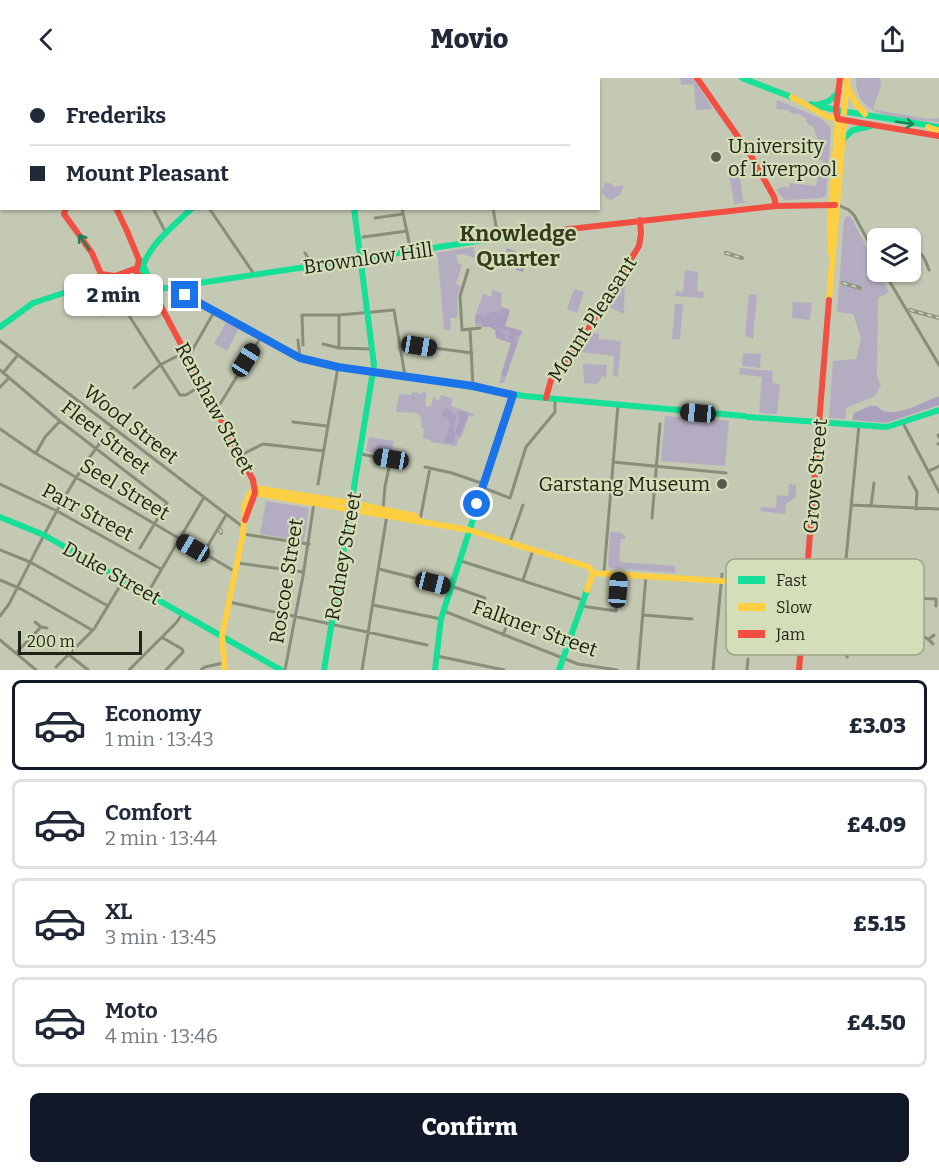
<!DOCTYPE html>
<html lang="en">
<head>
<meta charset="utf-8">
<style>
  :root { --surface:#fff; --page:#f6f6f7; --text:#1f2937; --muted:#747a83; --line:#e0e1e3; --accent:#111827 }
  body { margin:0; font-family:Bitter,serif; background:var(--page); color:var(--text); height:100vh; display:flex; flex-direction:column; font-size:22px; white-space:nowrap }
  * { box-sizing:border-box; margin:0 }
  p { font-size:20px; color:var(--muted) }
  .icon { flex:none; width:33px; height:33px; fill:none; stroke:currentColor; stroke-width:2; stroke-linecap:round; stroke-linejoin:round }
  .map { position:relative; height:592px; overflow:hidden }
  .details { display:flex; flex-direction:column; background:var(--surface); flex:1 }
  .details>* { flex:none }
  .top-card { position:absolute; left:0px; top:0px; width:600px; height:132px; box-shadow:0 2px 4px #0004; display:grid; align-content:center; height:132px; padding:0 30px; background:var(--surface) }
  .buttons { position:absolute; left:867px; top:150px; display:grid; gap:12px }
  .buttons a { display:grid; place-items:center; width:54px; height:54px; border-radius:9px; background:var(--surface); box-shadow:0 2px 4px #0004; font-size:30px }
  .scale { position:absolute; left:18px; bottom:15px; width:124px; box-sizing:border-box; padding-left:6px; border:3px solid #1f2214; border-top:0; font-size:16px; line-height:21px; white-space:nowrap; color:#1f2214; -webkit-text-stroke:4px #d4deb8; paint-order:stroke }
  .end { position:absolute; width:27px; height:27px; margin:-14px; border:8px solid #1a73e8; background:#fff; box-shadow:0 0 0 3px #fff }
  .from { border-radius:50% }
  .bubble { position:absolute; height:42px; border-radius:9px; background:var(--surface); box-shadow:0 2px 4px #0004; font-size:20px; font-weight:800; line-height:42px; text-align:center }
  .car { position:absolute; width:18px; height:36px; margin:-18px -9px; border-radius:8px; box-shadow:0 0 4px 2px #0007; background:linear-gradient(#222 24%,#8ab4d8 0 40%,#222 0 76%,#8ab4d8 0 86%,#222 0) }
  .top-card b { display:flex; align-items:center; gap:21px; height:57px; font-size:22px }
  .top-card b+b { border-top:2px solid var(--line) }
  .top-card i { width:15px; height:15px; background:var(--text) }
  ul { padding:10px 0 0; list-style:none }
  li { display:flex; align-items:center; gap:18px; height:90px; margin:0 12px 9px; padding:0 18px; border:3px solid var(--line); border-radius:9px }
  li div { flex:1 }
  li b { display:block; font-size:22px }
  li em { font-style:normal; font-weight:800 }
  li.active { border-color:var(--accent) }
  li>.icon { width:54px; height:54px; stroke-width:1.5 }
  .button { display:flex; gap:12px; margin-top:auto; padding:12px 30px }
  .button a { flex:1; height:69px; border-radius:9px; background:var(--accent); color:#fff; font-size:24px; font-weight:800; line-height:69px; text-align:center }
  header { display:flex; justify-content:space-between; align-items:center; height:78px; padding:0 30px; background:var(--surface); font-size:27px; font-weight:800 }
  .map>svg:first-child { display:block }
  .green { fill:#b4adc2 }
  .forest { fill:#aba1be }
  .lines { fill:none; stroke-linecap:round; stroke-linejoin:round }
  .street { stroke:#898e7b; stroke-width:3 }
  .fast { stroke:#16e098; stroke-width:6 }
  .slow { stroke:#ffcf43; stroke-width:6 }
  .jam { stroke:#f24e42; stroke-width:6 }
  .rail-casing { stroke:#919584; stroke-width:4 }
  .rail { stroke:#d4deb8; stroke-width:1.5; stroke-dasharray:4.5; stroke-linecap:butt }
  .street-bridge { stroke:#898e7b; stroke-width:3 }
  .oneway { stroke:#1a8156 }
  .route { stroke:#1a73e8; stroke-width:8 }
  .poi-dot { fill:#585c4c; stroke:#d4deb8; stroke-width:2 }
  .labels { text-anchor:middle; stroke-width:4.5; stroke-linejoin:round; paint-order:stroke }
  .poi-label { font-size:20px; fill:#1f2214; stroke:#d4deb8; text-anchor:start }
  .street-label { font-size:20px; fill:#1f2214; stroke:#d4deb8 }
  .quarter-label { font-size:22px; font-weight:bold; fill:#353c1c; stroke:#d4deb8 }
  .key { fill:#d4deb8; stroke:#9ea687; stroke-width:1.5 }
  .key-label { font-size:16px; fill:#1f2214 }
</style>
</head>
<body>
<header><svg class="icon" aria-label="back" viewBox="0 0 24 24"><path d="M15 5l-7 7 7 7"/></svg>Movio<svg class="icon" aria-label="share" viewBox="0 0 24 24"><path d="M12 15V3M7 8l5-5 5 5M5 13v7h14v-7"/></svg></header>
<div class="map">
<svg width="939" height="592" viewBox="0 0 939 592">
  <rect width="100%" height="100%" fill="#c3c9b3"/>
  <!-- green -->
  <path class="green" d="M680 0H693L713 31 696 32 694 6 681 7Z
    M856 0H880L881 8 873 30 876 32 928 41 939 40V44C908 41 854 43 856 0Z
    M777 22 822 41 831 50 826 118 821 120 785 122 776 112 784 108 787 110 790 108 789 105 816 108 820 86H823V83L819 82V76L821 75V64H819L812 47 810 48 806 43 807 41 797 35 795 36 789 34V32L776 31Z
    M729 96 740 99 743 123 749 124 734 126Z
    M605 104 612 106 615 109 624 107 620 117 610 122 605 119 602 113Z
    M847 138 851 139 889 214 878 220 877 299 881 307 875 318 846 330 845 341 829 340 833 283 856 281 861 260 853 236 837 234 844 141Z
    M474 169 475 180 463 176 456 177 458 185 462 187 456 206 461 208 457 218 458 237 456 240H450L451 252H444L438 180 436 175Z
    M685 192 698 194 697 213 704 214 703 220 675 218 676 213 683 214Z
    M625 200 624 236 609 229Z
    M491 211 502 215 501 229 510 232 505 248 522 253 504 305H499L511 265 496 260 495 247 475 248V238L483 216 492 219Z
    M574 211 584 214 577 235 567 231Z
    M749 216 757 217 753 261 745 258Z
    M793 224 812 225 810 242 792 240Z
    M675 226H683L680 261H672Z
    M226 244 239 250 227 273 214 266Z
    M591 254 599 256V261L621 263 618 299 613 298 614 278 580 274Z
    M743 275 761 276 760 290 742 288Z
    M583 286 607 287 606 300 603 298 597 306 584 305Z
    M740 290 773 293 772 305 780 306 777 336 759 335 762 299 739 296Z
    M412 314 422 316 423 314 427 315 425 324 426 329 431 328 434 317 435 321 440 322 441 317 453 321 451 328 474 336 473 339 469 338 461 360H459L456 368 431 364V362L423 360 424 350 421 349C425 329 407 336 396 334L399 316 411 317Z
    M665 338 729 343 725 388 661 383Z
    M369 359 394 363 391 378 366 373Z
    M789 406 796 407V419L786 426 785 436 760 433 761 429 776 430 777 417 788 418Z
    M266 423 309 430 304 463 260 456Z
    M610 454 622 455 626 459 625 461H621L619 484 675 488V495L610 490 608 487Z"/>
  <!-- forest -->
  <path class="forest" d="M506 170 516 173 519 185 525 187 523 194 516 192 515 187 504 188 503 182 508 181Z
    M501 229 510 232 505 248 522 253 520 258 514 259 517 265 506 298 501 297 511 265 506 263 508 260 506 256 511 258 509 253 498 251 505 257V263L496 260 495 252 490 249H481V244L475 245 476 236 484 238 493 233 502 237 499 234Z
    M939 318V327L886 345 852 342 854 335 870 328H877C889 344 923 324 939 318Z
    M447 330 456 338 454 349 455 355 460 340 458 335 461 333 469 335 460 358 455 356 454 366 446 365 444 362 450 347 447 339 441 338 443 332Z"/>
  <g class="lines">
    <!-- street -->
    <path class="street" d="M359 0V2
      M441 0V2
      M475 0 476 2
      M500 2V0
      M838 127 849 132 854 137 878 181
      M153 130 166 155
      M209 130 254 196
      M402 130 411 174
      M493 130 498 160
      M375 140 403 136
      M363 159 407 153
      M910 172C923 172 925 182 929 192
      M305 175 313 188
      M468 192 460 218 462 252 470 251
      M884 194 939 287
      M91 206 98 233 102 237
      M105 236 124 230 180 317H186L202 307
      M339 237V270L372 271
      M298 262 300 280
      M0 263 243 449
      M323 266 339 270
      M303 267 302 237H339L394 232 405 298
      M400 271 419 268 472 275
      M189 278 214 234
      M160 287 185 274
      M0 292 60 343 167 425 140 470
      M3 295 17 278
      M473 308 470 251 480 250
      M0 309 9 300
      M217 331 261 259
      M293 344 327 348
      M903 345 939 414
      M0 351 35 375 234 493
      M938 357 939 359
      M938 366 939 365
      M36 375 45 359 60 343
      M361 376 395 383
      M241 377 263 366 324 373
      M613 384 726 395
      M425 389 452 395 484 406
      M929 393 939 388
      M909 399 917 414 916 431
      M0 406 57 433 161 491
      M318 406 338 289
      M484 410 510 420 526 369 555 334V321
      M851 427 939 431
      M871 428 874 405
      M383 432 385 408 391 381
      M652 440 660 346
      M420 442 430 390
      M243 456 309 466
      M510 464 523 427
      M0 472 30 484 108 528
      M203 476 226 437
      M461 483 583 522
      M238 485 303 494
      M379 491 450 509
      M604 494 618 327
      M0 502 21 511 92 552
      M523 502 533 472
      M451 508 485 520
      M807 508 877 515C903 509 896 546 881 554 870 558 858 556 847 556
      M843 512 859 347
      M147 516 203 421
      M893 523 911 520 936 521V528
      M229 524 427 567
      M373 527 441 541
      M581 528 616 533 619 497
      M444 533 578 586 617 592
      M847 535 855 536
      M643 537 692 541
      M0 538 9 526C40 466 68 402 112 350
      M35 544 41 549 47 550
      M890 547C904 554 923 553 933 566
      M883 553 885 558 884 574
      M503 557 507 547
      M163 560 182 571 183 574 166 592
      M929 561 934 557
      M0 562 36 592
      M885 569H892
      M759 572 764 505
      M16 575 41 549
      M847 575 854 576
      M68 576 88 592
      M437 578 504 592
      M847 579V531
      M56 589 94 551 123 503
      M129 592 176 545 183 535
      M201 592 205 589 223 585
      M285 592 303 498 314 425
      M362 592 387 437
      M638 592 646 498
      M713 592 722 496
      M747 592 748 581"/>
    <!-- fast -->
    <path class="fast" d="M742 0 794 20
      M376 2 379 0
      M811 26 836 32
      M817 27 829 23 839 14
      M836 32 939 49
      M843 61 853 52 871 48
      M141 183 155 212 156 219
      M141 196C145 169 174 148 192 130
      M153 212 525 156
      M0 249 33 225 115 198
      M426 301 524 318 744 338
      M748 339 887 349 939 332
      M0 439 44 457 281 592
      M324 592 374 287 354 130
      M435 592 441 541 513 317
      M559 592 587 512"/>
    <!-- slow -->
    <path class="slow" d="M105 0V2
      M847 8 855 24 865 36
      M792 19 828 39 838 41 830 145 831 175
      M844 35 847 0
      M928 49 939 53
      M177 207 181 215 300 280 319 285 426 301
      M829 222 844 43
      M255 410 352 425 415 438 420 443
      M255 415 469 452 589 489 593 495 587 512
      M593 495 806 508
      M225 592 222 558 243 456 245 427 249 417 255 410"/>
    <!-- jam -->
    <path class="jam" d="M20 0 21 2
      M327 0V2
      M697 0 750 76 774 119 776 128
      M840 0 836 32 838 41 939 58
      M66 130 64 136 92 175 101 196 115 198 137 190 139 182 127 153
      M116 130 128 155
      M525 156 776 128 835 127
      M135 192 156 219 253 402 255 415 245 442
      M546 320 551 302 576 271 639 168 641 156 640 142
      M799 592 829 222"/>
    <!-- rail casing -->
    <g class="rail-casing">
      <path id="rail" d="M160 0 165 2
        M726 175 742 180
        M843 205 860 210
        M910 232 939 240
        M220 451 221 455"/>
    </g>
    <!-- rail -->
    <use href="#rail" class="rail"/>
    <!-- street-bridge -->
    <path class="street-bridge" d="M134 310 160 287"/>
  </g>
  <!-- one-way arrows -->
  <defs><path id="oneway-shaft" d="M-6 0H5M1.5-3L5.5 0L1.5 3" fill="none" stroke-width="1.6" stroke-linecap="round" stroke-linejoin="round" transform="scale(1.5)"/></defs>
  <g class="oneway">
    <use href="#oneway-shaft" transform="translate(905 45) rotate(9)"/>
    <use href="#oneway-shaft" transform="translate(84 164) rotate(-125)"/>
  </g>
  <g class="lines">
    <!-- route -->
    <path class="route" d="M185 217 300 280 338 289 473 308 513 317 477 426"/>
  </g>
  <!-- markers -->
  <g class="poi-dot">
    <circle cx="716" cy="79" r="6"/>
    <circle cx="722" cy="406" r="6"/>
  </g>
  <g class="labels">
    <!-- poi labels -->
    <g class="poi-label">
      <text x="728" y="75">University<tspan x="728" dy="23">of Liverpool</tspan></text>
      <text x="710" y="413" text-anchor="end">Garstang Museum</text>
    </g>
    <!-- street labels -->
    <g class="street-label">
      <text transform="translate(368 180) rotate(-8)" y="7">Brownlow Hill</text>
      <text transform="translate(592 241) rotate(-57)" y="7">Mount Pleasant</text>
      <text transform="translate(215 330) rotate(62)" y="7">Renshaw Street</text>
      <text transform="translate(131 346) rotate(38)" y="7">Wood Street</text>
      <text transform="translate(106 359) rotate(38)" y="7">Fleet Street</text>
      <text transform="translate(815 398) rotate(-85)" y="7">Grove Street</text>
      <text transform="translate(125 411) rotate(31)" y="7">Seel Street</text>
      <text transform="translate(88 434) rotate(28)" y="7">Parr Street</text>
      <text transform="translate(343 478) rotate(-80)" y="7">Rodney Street</text>
      <text transform="translate(112 495) rotate(29)" y="7">Duke Street</text>
      <text transform="translate(286 503) rotate(-81)" y="7">Roscoe Street</text>
      <text transform="translate(535 550) rotate(20)" y="7">Falkner Street</text>
    </g>
    <!-- quarter labels -->
    <g class="quarter-label">
      <text x="518" y="163">Knowledge<tspan x="518" dy="25">Quarter</tspan></text>
    </g>
  </g>
  <!-- legend -->
  <rect x="726" y="481" width="198" height="96" rx="9" class="key"/>
  <rect x="738" y="498" width="27" height="8" fill="#16e098"/>
  <rect x="738" y="525" width="27" height="8" fill="#ffcf43"/>
  <rect x="738" y="552" width="27" height="8" fill="#f24e42"/>
  <g class="key-label">
    <text x="776" y="508">Fast</text>
    <text x="776" y="535">Slow</text>
    <text x="776" y="562">Jam</text>
  </g>
</svg>
<div class="buttons">
<a><svg class="icon" aria-label="layers" viewBox="0 0 24 24"><path d="M12 4l9 5-9 5-9-5zM3 14l9 5 9-5"/></svg></a>
</div>
<div class="scale">200 m</div>
<i class="end from" style="left:477px;top:426px"></i>
<i class="end" style="left:185px;top:217px"></i>
<div class="bubble" style="left:64px;top:196px;width:99px">2 min</div>
<i class="car" style="left:419px;top:268px;rotate:99deg"></i>
<i class="car" style="left:246px;top:282px;rotate:32deg"></i>
<i class="car" style="left:698px;top:335px;rotate:275deg"></i>
<i class="car" style="left:391px;top:381px;rotate:280deg"></i>
<i class="car" style="left:193px;top:470px;rotate:301deg"></i>
<i class="car" style="left:433px;top:505px;rotate:104deg"></i>
<i class="car" style="left:618px;top:512px;rotate:4deg"></i>
<div class="top-card">
<b><i class="from"></i>Frederiks</b>
<b><i></i>Mount Pleasant</b>
</div>
</div>
<section class="details">
<ul>
<li class="active"><svg class="icon" aria-label="car" viewBox="0 0 24 24"><path d="M5 17H2v-5l4-1 3-4h7l3 4 3 1v5h-3M9 17h6M6 11h13"/><circle cx="7" cy="17" r="2"/><circle cx="17" cy="17" r="2"/></svg><div><b>Economy</b><p>1 min · 13:43</p></div><em>£3.03</em></li>
<li><svg class="icon" aria-label="car" viewBox="0 0 24 24"><path d="M5 17H2v-5l4-1 3-4h7l3 4 3 1v5h-3M9 17h6M6 11h13"/><circle cx="7" cy="17" r="2"/><circle cx="17" cy="17" r="2"/></svg><div><b>Comfort</b><p>2 min · 13:44</p></div><em>£4.09</em></li>
<li><svg class="icon" aria-label="car" viewBox="0 0 24 24"><path d="M5 17H2v-5l4-1 3-4h7l3 4 3 1v5h-3M9 17h6M6 11h13"/><circle cx="7" cy="17" r="2"/><circle cx="17" cy="17" r="2"/></svg><div><b>XL</b><p>3 min · 13:45</p></div><em>£5.15</em></li>
<li><svg class="icon" aria-label="car" viewBox="0 0 24 24"><path d="M5 17H2v-5l4-1 3-4h7l3 4 3 1v5h-3M9 17h6M6 11h13"/><circle cx="7" cy="17" r="2"/><circle cx="17" cy="17" r="2"/></svg><div><b>Moto</b><p>4 min · 13:46</p></div><em>£4.50</em></li>
</ul>
<div class="button"><a>Confirm</a></div>
</section>
</body>
</html>
